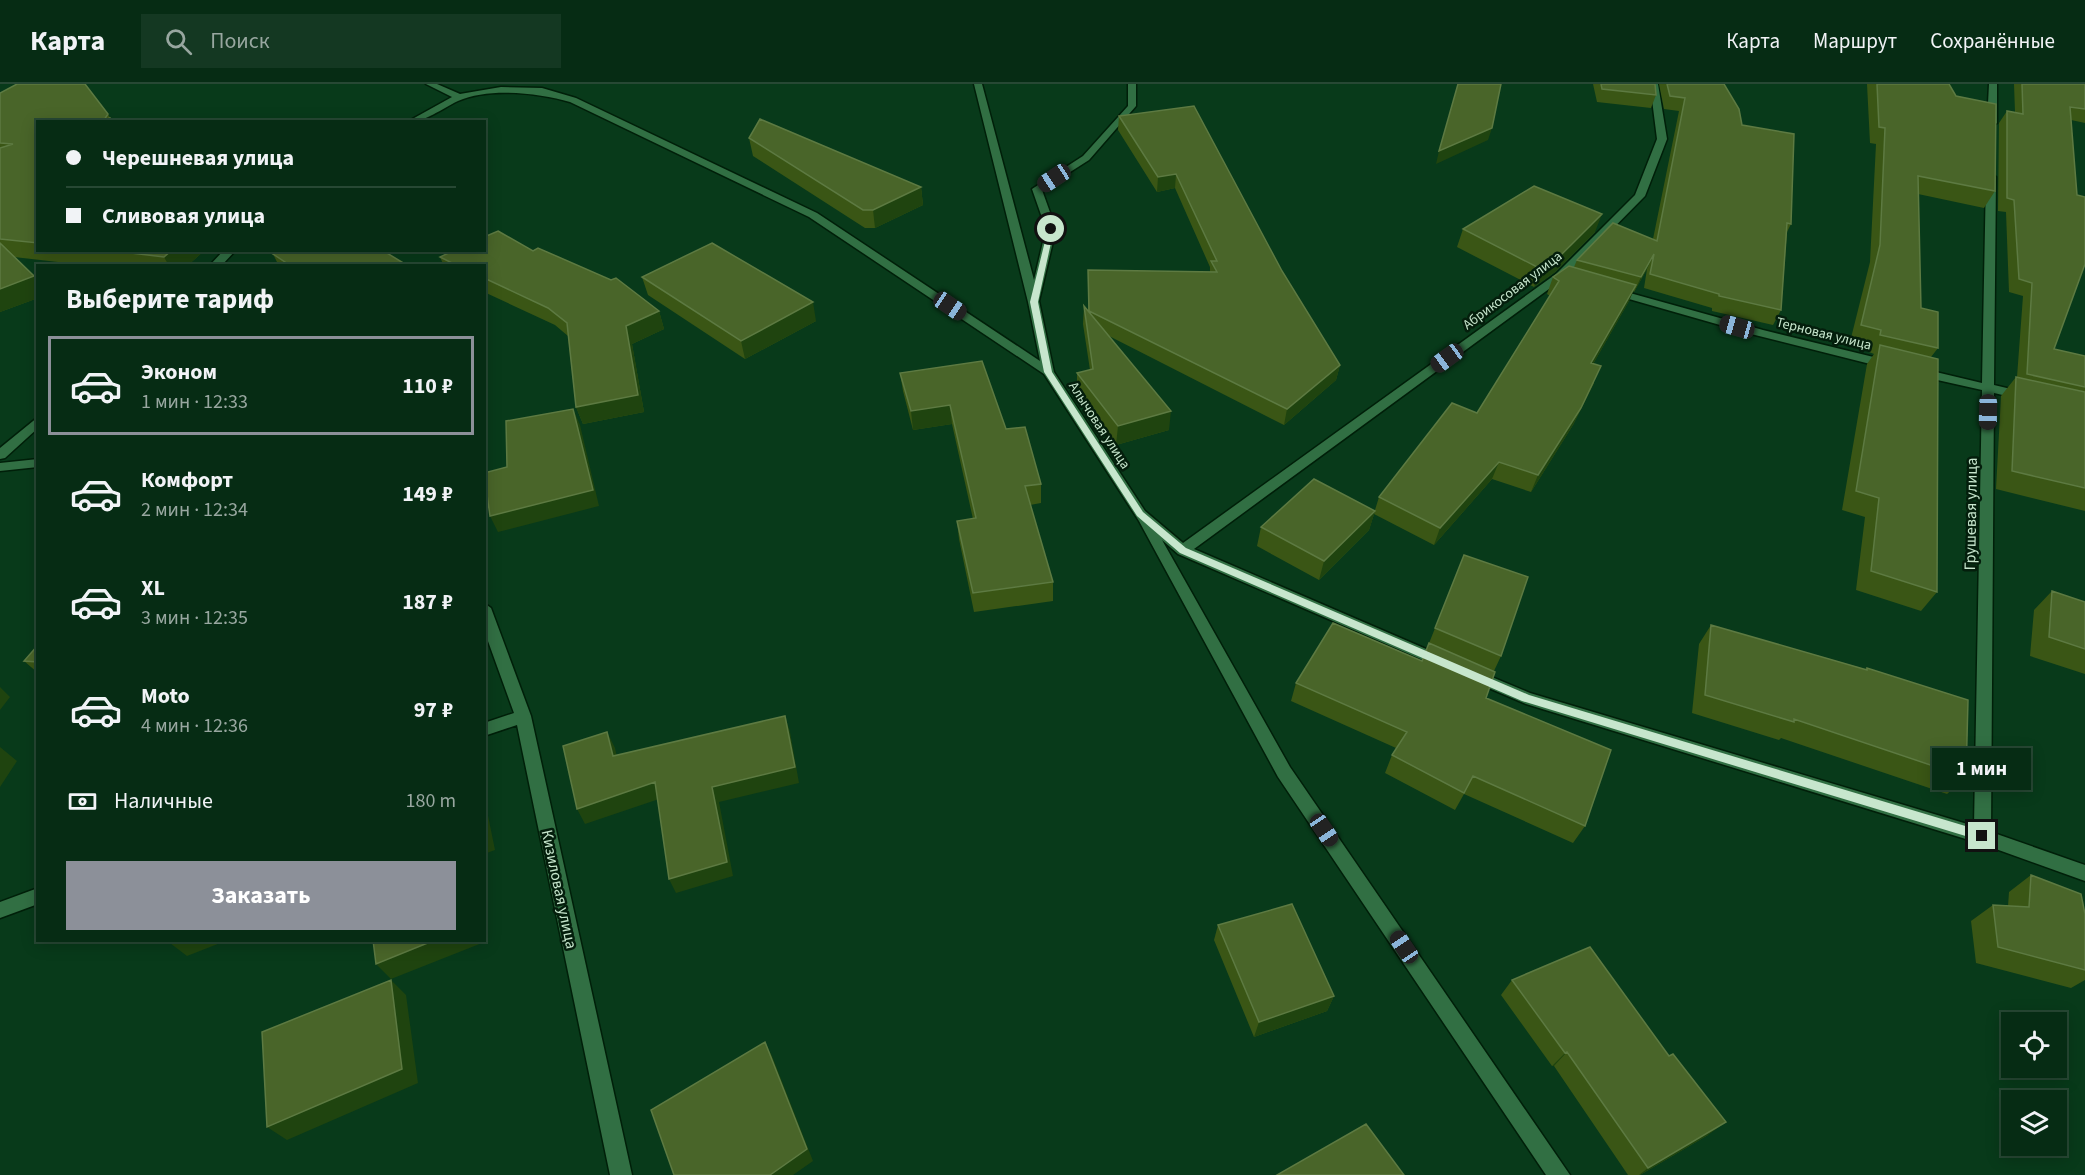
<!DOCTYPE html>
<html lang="ru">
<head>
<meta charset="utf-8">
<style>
  :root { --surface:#062c14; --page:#143822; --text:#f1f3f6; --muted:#98a7a0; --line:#274834; --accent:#8c9099 }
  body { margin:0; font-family:"Source Sans 3",sans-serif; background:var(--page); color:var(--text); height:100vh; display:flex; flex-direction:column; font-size:22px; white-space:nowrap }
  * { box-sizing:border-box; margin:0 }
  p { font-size:20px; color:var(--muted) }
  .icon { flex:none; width:33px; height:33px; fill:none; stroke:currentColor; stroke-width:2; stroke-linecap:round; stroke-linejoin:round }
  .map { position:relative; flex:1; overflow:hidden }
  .drawer { position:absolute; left:36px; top:180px; width:450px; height:678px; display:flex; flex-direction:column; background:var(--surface); border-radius:0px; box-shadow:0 3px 15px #0003,0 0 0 2px var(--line) }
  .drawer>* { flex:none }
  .guide { position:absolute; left:36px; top:36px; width:450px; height:132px; border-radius:0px; box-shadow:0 3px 15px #0003,0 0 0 2px var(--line); display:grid; align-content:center; height:132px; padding:0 30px; background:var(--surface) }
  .controls { position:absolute; left:2001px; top:928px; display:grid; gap:12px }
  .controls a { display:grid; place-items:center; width:66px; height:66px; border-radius:0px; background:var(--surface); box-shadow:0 3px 15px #0003,0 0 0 2px var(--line); font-size:30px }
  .end { position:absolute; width:27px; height:27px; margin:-14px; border:8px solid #c7e6cd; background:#111; box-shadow:0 0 0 3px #111 }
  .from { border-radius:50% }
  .bubble { position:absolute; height:42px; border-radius:0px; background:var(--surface); box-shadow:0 3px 15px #0003,0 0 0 2px var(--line); font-size:20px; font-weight:700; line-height:42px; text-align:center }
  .car { position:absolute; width:18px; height:36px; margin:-18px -9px; border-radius:8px; box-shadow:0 0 4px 2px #0007; background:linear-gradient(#222 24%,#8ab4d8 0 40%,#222 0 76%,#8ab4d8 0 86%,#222 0) }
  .guide b { display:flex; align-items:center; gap:21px; height:57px; font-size:22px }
  .guide b+b { border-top:2px solid var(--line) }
  .guide i { width:15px; height:15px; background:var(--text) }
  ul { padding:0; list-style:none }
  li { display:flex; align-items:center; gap:18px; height:99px; margin:0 12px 9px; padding:0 18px; border:3px solid transparent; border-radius:0px }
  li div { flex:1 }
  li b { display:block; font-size:22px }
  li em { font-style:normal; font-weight:700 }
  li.selected { border-color:var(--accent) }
  li>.icon { width:54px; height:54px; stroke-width:1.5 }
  h2 { padding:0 30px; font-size:27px; line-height:72px }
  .pay { display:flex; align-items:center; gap:15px; height:66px; padding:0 30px; font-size:22px }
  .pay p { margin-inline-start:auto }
  .cta { display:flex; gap:12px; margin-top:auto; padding:12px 30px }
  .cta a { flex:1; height:69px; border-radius:0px; background:var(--accent); color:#fff; font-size:24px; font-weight:700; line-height:69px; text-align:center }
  header { display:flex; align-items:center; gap:36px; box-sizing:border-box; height:84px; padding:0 30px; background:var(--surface); border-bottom:2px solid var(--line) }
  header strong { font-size:28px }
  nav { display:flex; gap:33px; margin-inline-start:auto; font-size:21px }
  .search { width:420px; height:54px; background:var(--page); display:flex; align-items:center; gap:15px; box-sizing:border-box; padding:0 21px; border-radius:0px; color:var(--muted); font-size:22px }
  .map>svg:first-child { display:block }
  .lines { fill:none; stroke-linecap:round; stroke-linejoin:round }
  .minor-casing { stroke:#001f09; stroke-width:3 }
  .minor { fill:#316f43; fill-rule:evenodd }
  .wall { fill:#3a5615 }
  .shaded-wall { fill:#1f440f }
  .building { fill:#496529; stroke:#5d7a42; stroke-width:1.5 }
  .route { fill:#c7e6cd }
  .labels { text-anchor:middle; stroke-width:5; stroke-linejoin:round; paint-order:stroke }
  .far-street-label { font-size:14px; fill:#c7e6cd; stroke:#041e0c }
  .street-label { font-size:16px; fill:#c7e6cd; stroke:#041e0c }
</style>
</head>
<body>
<header>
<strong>Карта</strong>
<div class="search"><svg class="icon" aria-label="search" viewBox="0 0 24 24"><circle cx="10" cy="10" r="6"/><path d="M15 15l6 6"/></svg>Поиск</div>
<nav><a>Карта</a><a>Маршрут</a><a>Сохранённые</a></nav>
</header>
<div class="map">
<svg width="2085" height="1091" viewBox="0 0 2085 1091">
  <rect width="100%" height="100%" fill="#083a1a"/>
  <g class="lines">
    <!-- minor casing -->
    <g class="minor-casing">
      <path id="minor" d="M426 0H437L460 10 501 3 542 4 576 14 817 129 1040 277 1028 218 974 0H982L1034 196 1046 145 1032 105 1083 72 1128 22V0H1136V22L1089 76 1042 106 1056 145 1039 217 1054 288 1145 427 1183 459 1556 190 1635 111 1657 55 1650 0H1658L1667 55 1645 112 1564 194 1194 465 1447 574 1450 578 1447 582H1437L1178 470 1162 456 1290 683 1570 1091H1546L1278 693 1139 437 1044 290 809 133 570 18C539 9 489 3 458 17 441 25 426 38 407 38L452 13Z
        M1989 0H1997V39L1992 42 1987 39Z
        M1991 90 1996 93 1994 301 2028 309 2030 312 2024 316 1994 309 1991 748 2085 781V797L1982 760 1526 620 1470 596 1467 592 1470 588 1475 586 1530 609 1974 742 1982 306 1915 291 1913 288 1919 284 1982 299 1986 93Z
        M224 166H236L221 182H209Z
        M1612 204 1763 246 1894 278 1896 281 1890 285 1755 251 1608 209 1606 207Z
        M38 333V344L5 374 0 375V364Z
        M38 375V383L0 387V379Z
        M484 519 491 524 531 632 632 1091H610L517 641 484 652V639L514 629 484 546Z
        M38 804V820L0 834V818Z"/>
    </g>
    <!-- minor -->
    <use href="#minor" class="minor"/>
  </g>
  <!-- wall -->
  <path class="wall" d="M1593 0H1655L1656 11 1651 24 1597 18Z
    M1659 0H1724L1742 41 1791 140 1787 148 1781 226 1773 241 1712 227V224L1644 204 1647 185 1634 208 1633 207 1629 217 1593 280 1594 299 1573 341 1531 408 1492 395 1434 461 1374 430 1369 446 1319 496 1257 462 1261 443 1375 426 1379 413 1477 329 1550 212 1547 210 1553 193 1574 183 1577 176 1653 155 1679 27 1664 25Z
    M1867 0H1949L1995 107 1984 124 1918 110 1921 224 1938 264 1931 273 1937 508 1921 527 1856 506 1865 433 1842 426 1867 280 1874 270 1869 268 1870 263 1850 258 1870 178 1876 60 1870 59Z
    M2014 0H2085V39L2071 36 2054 265 2085 272V427L1996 405 2001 312 2016 293H2017L2023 212 2009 208 2006 128 1998 127 1999 39 2007 27 2015 28Z
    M0 9 108 30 110 34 38 38V166H205L187 182H93L14 173 38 197V214L0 228Z
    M1119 32 1282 187 1340 281 1336 296 1284 341 1109 252 1169 346 1116 361 1077 308V289L1090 286 1083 240 1084 222 1088 227V186L1210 188V183L1175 104 1157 108 1118 46Z
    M749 54 921 103 923 121 875 144H865L753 72Z
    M1463 145 1595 148 1555 188 1534 203 1457 163Z
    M498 147 533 167 538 164 611 196 616 194 659 227 664 245 632 260 644 328 583 340 576 323 568 252 555 241 484 208V182H444L440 173 455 166H484V153Z
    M273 170 405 180 406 182H279Z
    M642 193 816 237 745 275 648 211Z
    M900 289 1006 345 1041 400V419L1030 421 1053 498V517L974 528 959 455 957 437 973 435 952 340 913 346 903 307Z
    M1464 471 1501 572 1494 587 1486 614 1585 742 1573 759 1464 710 1455 726 1385 689 1392 671 1396 664 1291 617 1296 599 1422 577Z
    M2052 507 2085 518V590L2030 572 2034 526Z
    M1711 541 1865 585 1867 584 1966 693 1947 710 1781 654 1779 656 1692 629 1699 560Z
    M38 561V589L24 577Z
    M2031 791 2085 886V896L2071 904 1976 879 1971 837 1993 821 2008 822 2009 808Z
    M1218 841 1334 912 1327 927 1254 953 1214 856Z
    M1512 896 1669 972 1708 1051 1640 1091H1628L1554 982H1552L1501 911Z"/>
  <!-- shaded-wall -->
  <path class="shaded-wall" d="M1492 44 1488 56 1436 80 1439 67Z
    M1176 90 1175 104 1157 108 1158 93Z
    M921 103 923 121 875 144 873 126Z
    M1602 130 1595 148 1555 188 1534 203 1541 185Z
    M172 166H205L187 182H169L164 173Z
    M1654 170 1647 185 1634 208 1641 193Z
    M34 192 38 197V214L0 228V205Z
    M1636 201 1629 217 1584 296 1591 279Z
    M813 218 816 237 745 275 741 257Z
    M659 227 664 245 632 260 644 328 583 340 576 323 626 242Z
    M1340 281 1336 296 1284 341 1287 325Z
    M1601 282 1573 341 1531 408 1538 391Z
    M950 321 952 340 913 346 911 327Z
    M573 325 580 341 599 422 498 448 490 432Z
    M1171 327 1169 346 1116 361 1118 342Z
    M1499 378 1492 395 1434 461 1440 444Z
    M1375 427 1369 446 1319 496 1324 477Z
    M0 603 10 613 0 626Z
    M785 632 790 648 799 699 719 718 733 792 676 809 669 795 712 703Z
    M607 648 615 664 620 687 613 672Z
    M0 663 17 677 0 703Z
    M655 698 662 714 585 740 577 725Z
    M484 712 495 766 484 770Z
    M166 856H228L187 872Z
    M435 856H482V859L391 895 376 880Z
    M391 896 406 911 418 999 287 1056 267 1043Z
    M1334 912 1327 927 1254 953 1259 938Z
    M765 958 772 972 813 1077 793 1091H770Z
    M1567 968 1554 982H1552L1565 969Z
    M1726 1038 1708 1051 1640 1091H1639L1648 1084Z"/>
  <!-- building -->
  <path class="building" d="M17 0H85L108 30 104 36 110 34 113 38H38V159L0 155V64L13 60 0 59V9Z
    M1458 0H1501L1492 44 1439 67Z
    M1601 0H1655L1656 11 1602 5Z
    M1667 0H1724L1739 25 1742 41 1794 50 1791 140 1787 139 1781 226 1719 212V210L1650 190 1654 170 1641 193 1577 176 1613 139 1657 157 1685 14 1670 12Z
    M1877 0H1949L1956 12 1996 20 1995 107 1918 92 1921 224 1938 228V264L1880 251 1881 246 1861 241 1880 161 1885 44 1879 43Z
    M2022 0H2085V25L2070 23 2077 111 2085 113V180L2054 265 2085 272V303L2027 290 2032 199 2019 195 2014 116 2007 114V27L2023 30Z
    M1194 22 1282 187 1340 281 1287 325 1089 227 1088 186 1217 188 1211 177H1217L1176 90 1158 93 1119 32Z
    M760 35 921 103 873 126H863L749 54Z
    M1534 102 1602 130 1562 170 1541 185 1463 145Z
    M498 147 533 167 538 164 611 196 616 194 659 227 626 242 638 311 576 323 567 239 548 224 484 194V182H458L440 173 455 166H484V153Z
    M0 159 34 192 0 205Z
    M712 159 813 218 741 257 642 193Z
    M106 166H172L164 173Z
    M281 166H382L405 180 401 182H291L273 170Z
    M1569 182 1636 201 1591 279 1601 282 1581 324 1538 391 1499 378 1440 444 1379 413 1452 319 1477 329 1559 197 1553 193Z
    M1084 222 1171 327 1118 342 1077 289 1093 285Z
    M1880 261 1938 275 1937 508 1871 487 1879 414 1856 407Z
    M982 277 1006 345 1025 343 1041 400 1025 402 1053 498 973 509 957 437 976 434 950 321 911 327 900 289Z
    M2016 293 2085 308V404L2012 387Z
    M573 325 593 406 490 432 484 389 507 383 506 337Z
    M1314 395 1375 427 1324 477 1261 443Z
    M1464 471 1528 493 1501 572 1435 544Z
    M2052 507 2085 518V565L2049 553Z
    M1333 539 1422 577 1429 559 1495 588 1486 614 1611 666 1585 742 1473 692 1464 709 1392 671 1407 648 1296 599Z
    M1711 541 1867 586V584L1968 616 1966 693 1794 635V638L1705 611Z
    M38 561V578L24 577Z
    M785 632 795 683 712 703 727 778 669 795 655 698 577 725 563 662 607 648 613 672Z
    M2031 791 2081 810 2085 830V886L1998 863 1993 821 2029 823Z
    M1292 820 1334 912 1259 938 1218 841Z
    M373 856H435L376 880Z
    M1590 863 1669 972 1673 970 1726 1038 1648 1084 1567 968 1565 969 1512 896Z
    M391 896 402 985 267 1043 262 948Z
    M765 958 807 1065 770 1091H674L651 1026Z
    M1366 1040 1404 1091H1277Z"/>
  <!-- route -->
  <path class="route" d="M1051 143 1054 145 1038 218 1052 288 1143 428 1186 464 1529 611 1982 747 1986 748V755L1982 757 1522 617 1180 469 1137 432 1044 288 1030 218 1048 145Z"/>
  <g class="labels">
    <!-- far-street labels -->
    <g class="far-street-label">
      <text transform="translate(1512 206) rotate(-37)" y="5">Абрикосовая улица</text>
      <text transform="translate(1824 249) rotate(14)" y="5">Терновая улица</text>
      <text transform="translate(1100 341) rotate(57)" y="5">Алычовая улица</text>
    </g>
    <!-- street labels -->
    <g class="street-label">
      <text transform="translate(1970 430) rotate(-89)" y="6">Грушевая улица</text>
      <text transform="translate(560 805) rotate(78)" y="6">Кизиловая улица</text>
    </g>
  </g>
</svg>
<div class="controls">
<a><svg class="icon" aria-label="locate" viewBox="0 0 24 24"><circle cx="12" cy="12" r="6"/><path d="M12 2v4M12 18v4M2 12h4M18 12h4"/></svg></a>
<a><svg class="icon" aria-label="layers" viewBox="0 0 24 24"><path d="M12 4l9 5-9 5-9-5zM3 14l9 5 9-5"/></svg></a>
</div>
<i class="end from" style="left:1051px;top:145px"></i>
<i class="end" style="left:1982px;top:752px"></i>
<div class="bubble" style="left:1932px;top:664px;width:99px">1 мин</div>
<i class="car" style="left:1054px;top:94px;rotate:237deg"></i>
<i class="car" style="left:950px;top:222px;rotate:124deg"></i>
<i class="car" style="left:1737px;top:243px;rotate:286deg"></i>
<i class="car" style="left:1447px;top:274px;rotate:234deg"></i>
<i class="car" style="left:1988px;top:328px;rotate:181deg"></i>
<i class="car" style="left:1324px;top:746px;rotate:146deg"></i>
<i class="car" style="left:1404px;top:863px;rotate:326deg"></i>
<div class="guide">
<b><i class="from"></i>Черешневая улица</b>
<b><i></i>Сливовая улица</b>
</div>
<section class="drawer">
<h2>Выберите тариф</h2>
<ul>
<li class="selected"><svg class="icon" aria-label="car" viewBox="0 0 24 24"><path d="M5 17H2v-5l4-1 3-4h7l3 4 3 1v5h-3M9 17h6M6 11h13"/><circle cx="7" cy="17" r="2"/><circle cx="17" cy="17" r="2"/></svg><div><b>Эконом</b><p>1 мин · 12:33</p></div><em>110 ₽</em></li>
<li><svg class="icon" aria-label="car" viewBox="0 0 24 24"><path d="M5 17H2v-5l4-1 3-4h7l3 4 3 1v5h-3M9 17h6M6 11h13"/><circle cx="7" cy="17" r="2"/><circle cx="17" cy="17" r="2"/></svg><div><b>Комфорт</b><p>2 мин · 12:34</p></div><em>149 ₽</em></li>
<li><svg class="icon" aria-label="car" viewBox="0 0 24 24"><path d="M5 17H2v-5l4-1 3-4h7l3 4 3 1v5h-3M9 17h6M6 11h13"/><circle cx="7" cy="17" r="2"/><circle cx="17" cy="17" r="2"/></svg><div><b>XL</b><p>3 мин · 12:35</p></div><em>187 ₽</em></li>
<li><svg class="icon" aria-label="car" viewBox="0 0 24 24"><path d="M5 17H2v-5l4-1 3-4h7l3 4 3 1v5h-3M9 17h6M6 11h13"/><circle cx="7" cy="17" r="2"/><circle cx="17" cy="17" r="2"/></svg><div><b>Moto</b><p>4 мин · 12:36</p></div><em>97 ₽</em></li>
</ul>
<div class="pay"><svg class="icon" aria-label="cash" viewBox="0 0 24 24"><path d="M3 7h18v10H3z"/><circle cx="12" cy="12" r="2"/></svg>Наличные<p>180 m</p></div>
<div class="cta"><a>Заказать</a></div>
</section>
</div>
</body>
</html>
